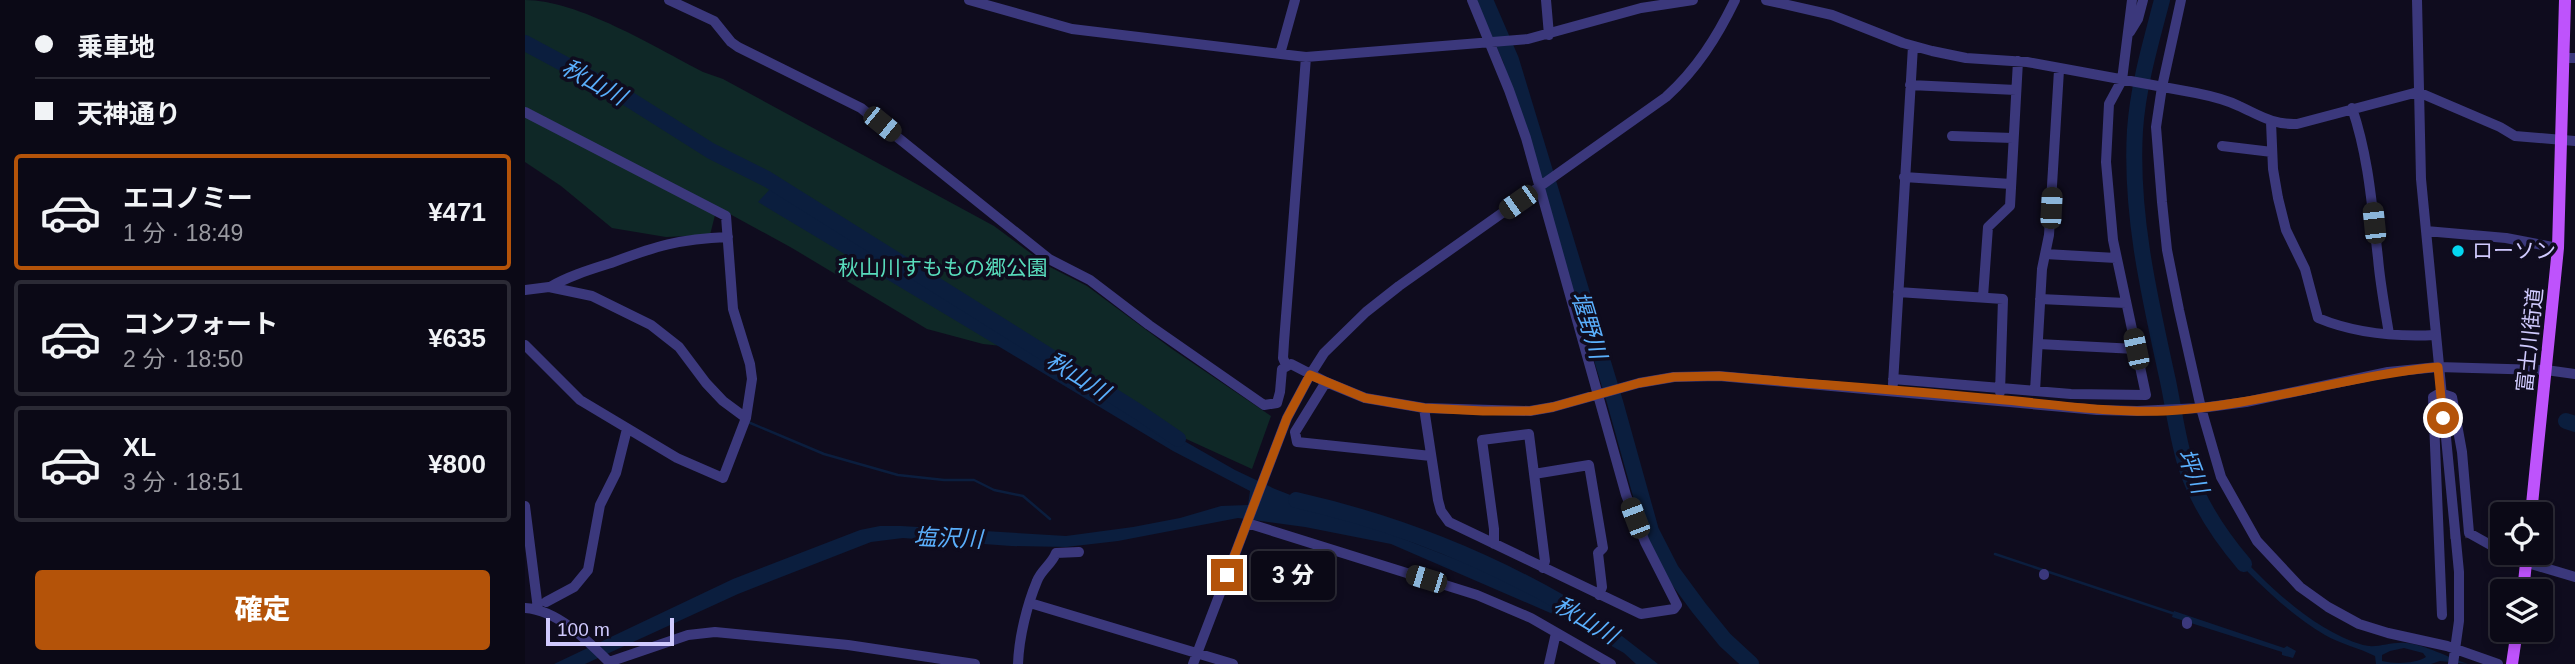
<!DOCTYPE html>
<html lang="ja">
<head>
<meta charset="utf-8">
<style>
  :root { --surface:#0b0916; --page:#191723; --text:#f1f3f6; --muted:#9a9aa1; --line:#2b2a35; --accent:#b45309 }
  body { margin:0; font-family:Helvetica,"Noto Sans JP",sans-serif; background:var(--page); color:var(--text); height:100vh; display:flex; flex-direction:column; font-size:26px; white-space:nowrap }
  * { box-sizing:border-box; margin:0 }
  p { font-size:23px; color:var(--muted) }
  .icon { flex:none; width:38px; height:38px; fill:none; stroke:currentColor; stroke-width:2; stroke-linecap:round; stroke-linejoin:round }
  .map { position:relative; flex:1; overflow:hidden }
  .drawer { display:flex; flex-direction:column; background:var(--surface); width:525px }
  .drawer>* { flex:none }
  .top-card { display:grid; align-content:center; height:154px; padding:0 35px; background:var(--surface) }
  .tools { position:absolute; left:1965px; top:502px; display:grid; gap:14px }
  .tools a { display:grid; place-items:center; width:63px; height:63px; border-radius:7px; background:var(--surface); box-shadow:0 4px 10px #0003,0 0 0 2px var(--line); font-size:35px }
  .scale { position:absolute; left:21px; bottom:18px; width:128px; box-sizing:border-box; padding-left:7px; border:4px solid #d0cafe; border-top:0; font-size:19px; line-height:24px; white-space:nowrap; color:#d0cafe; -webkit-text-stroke:5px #0f0c1e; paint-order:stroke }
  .end { position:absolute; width:32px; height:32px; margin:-16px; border:9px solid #b45309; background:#fff; box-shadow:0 0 0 4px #fff }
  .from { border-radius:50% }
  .bubble { position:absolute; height:49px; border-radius:7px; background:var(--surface); box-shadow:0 4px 10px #0003,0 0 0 2px var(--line); font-size:23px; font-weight:800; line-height:49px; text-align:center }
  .car { position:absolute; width:21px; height:42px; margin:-21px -10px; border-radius:9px; box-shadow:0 0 5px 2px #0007; background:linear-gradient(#222 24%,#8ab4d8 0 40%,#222 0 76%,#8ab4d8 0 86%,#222 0) }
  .top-card b { display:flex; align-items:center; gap:24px; height:66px; font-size:26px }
  .top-card b+b { border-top:2px solid var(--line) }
  .top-card i { width:18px; height:18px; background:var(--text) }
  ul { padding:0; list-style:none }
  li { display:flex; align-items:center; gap:21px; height:116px; margin:0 14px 10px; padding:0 21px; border:4px solid var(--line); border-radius:7px }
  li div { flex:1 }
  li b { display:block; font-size:26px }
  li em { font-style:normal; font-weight:800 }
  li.current { border-color:var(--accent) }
  li>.icon { width:63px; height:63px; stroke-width:1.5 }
  .button { display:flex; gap:14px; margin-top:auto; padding:14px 35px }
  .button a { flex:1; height:80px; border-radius:7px; background:var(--accent); color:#fff; font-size:28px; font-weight:800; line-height:80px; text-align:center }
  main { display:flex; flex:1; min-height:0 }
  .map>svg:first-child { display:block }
  .green { fill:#0f2827 }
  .water { fill:#0b1e3e; fill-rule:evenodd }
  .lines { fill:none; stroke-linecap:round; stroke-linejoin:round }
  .stream { stroke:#0b1e3e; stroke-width:2.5 }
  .river { stroke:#0b1e3e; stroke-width:16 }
  .minor-tunnel { stroke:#2c2840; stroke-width:10; stroke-dasharray:10 5; stroke-linecap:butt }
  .minor { stroke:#3b387c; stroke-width:10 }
  .major { stroke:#be53fc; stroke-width:12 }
  .route { stroke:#b45309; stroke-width:9 }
  .poi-dot { fill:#04d6f0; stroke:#0f0c1e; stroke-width:2.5 }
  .labels { text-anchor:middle; stroke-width:7; stroke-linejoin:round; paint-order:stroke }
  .poi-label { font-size:21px; fill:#d0cafe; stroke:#0f0c1e; text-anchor:start }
  .park-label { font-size:21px; fill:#58dcbc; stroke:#0f0c1e }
  .street-label { font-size:21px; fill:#d0cafe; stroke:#0f0c1e }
  .water-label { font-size:23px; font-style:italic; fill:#5aaffc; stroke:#0f0c1e }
</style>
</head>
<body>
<main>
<section class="drawer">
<div class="top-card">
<b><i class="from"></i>乗車地</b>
<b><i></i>天神通り</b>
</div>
<ul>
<li class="current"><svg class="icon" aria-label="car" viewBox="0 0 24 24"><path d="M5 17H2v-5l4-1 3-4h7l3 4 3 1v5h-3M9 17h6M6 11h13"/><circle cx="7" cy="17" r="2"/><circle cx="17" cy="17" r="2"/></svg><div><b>エコノミー</b><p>1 分 · 18:49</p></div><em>¥471</em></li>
<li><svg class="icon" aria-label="car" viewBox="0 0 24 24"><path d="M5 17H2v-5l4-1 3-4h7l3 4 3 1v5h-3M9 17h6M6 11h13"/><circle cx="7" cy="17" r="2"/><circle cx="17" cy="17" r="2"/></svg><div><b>コンフォート</b><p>2 分 · 18:50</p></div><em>¥635</em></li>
<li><svg class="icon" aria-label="car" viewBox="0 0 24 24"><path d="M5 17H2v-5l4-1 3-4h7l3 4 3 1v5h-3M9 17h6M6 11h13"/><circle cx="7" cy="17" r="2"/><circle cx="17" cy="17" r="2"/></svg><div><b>XL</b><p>3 分 · 18:51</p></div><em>¥800</em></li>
</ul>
<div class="button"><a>確定</a></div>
</section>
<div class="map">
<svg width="2050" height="664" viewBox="0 0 2050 664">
  <rect width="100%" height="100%" fill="#0f0c1e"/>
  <!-- green -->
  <path class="green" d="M0 0C53 0 130 47 178 72L198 79 469 226 523 266 562 286 647 349 746 416 727 469 659 438 609 404 522 351 458 344 402 329 267 248 192 207 185 235 141 237 87 228 36 186 0 162Z"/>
  <!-- water -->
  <path class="water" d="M245 189 582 397 710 470 750 489 1049 605 1084 626 1133 664H1111L1099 653 1037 618 866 544 780 527 713 518 593 541 541 547 486 546 378 538 346 542 213 594 60 664H29L208 579 335 530 355 526H376L541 536 608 527 655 518 696 506 723 505 725 491 648 451 233 202Z
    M1708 548C1741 584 1789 631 1838 645 1852 649 1866 641 1881 643 1898 644 1925 658 1943 664L1915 661 1906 664H1851L1850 656C1834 648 1816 644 1800 635 1763 613 1731 581 1702 550ZM1879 648 1898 653 1901 657C1890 664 1869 664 1857 661V655L1865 651Z
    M1649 611 1759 648 1762 646 1771 651 1768 658 1757 655V652L1647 617Z"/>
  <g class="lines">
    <!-- stream -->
    <path class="stream" d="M223 422 299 454 373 475 419 480H449L469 490 498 496 525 519
      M1470 554 1650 614"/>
    <!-- river -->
    <path class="river" d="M960 0 986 60 1090 402 1126 531 1146 570 1174 608 1200 640 1226 664
      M1637 0C1626 42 1613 86 1610 130 1605 215 1625 299 1643 381 1649 410 1653 442 1662 469 1674 504 1696 537 1719 564
      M0 43 99 96 186 151 242 179 612 411 653 439
      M2041 421 2050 424
      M771 500C864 521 957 557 1040 605"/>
    <!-- minor-tunnel -->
    <path class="minor-tunnel" d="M1925 534 1944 533"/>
    <!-- minor -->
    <path class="minor" d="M144 0 189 21 206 42 213 47 336 108 524 259 565 280 624 325 739 405 752 403 755 392 757 369 766 364 801 382 840 398 899 408 913 500 916 511 924 522 1116 614 1149 609 1152 605 1120 542 1101 495 1001 138 984 90 947 0
      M444 0 547 29 781 57 1003 39 1116 8 1168 0
      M1021 0 1024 35
      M1241 0 1307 15 1378 43 1407 51 1441 58 1502 62 1671 93C1686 96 1700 99 1714 106 1734 115 1748 125 1772 124L1893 92 1975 127 1990 136 2050 141
      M1656 0 1637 87 1631 127 1637 202 1642 250 1654 310 1676 408 1696 477 1732 541 1775 587 1803 607 1834 624 1863 633 1922 646 1973 664
      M1892 0 1896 179 1934 572V621L1928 664
      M1605 32 1613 19 1618 0
      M755 54 770 0
      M2039 58H2050
      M1385 85 1491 90
      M1827 108C1844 158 1847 207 1853 258 1855 283 1860 309 1864 334
      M0 112 201 216 208 309 225 364 227 379 221 418 198 478 152 458 55 400 0 345
      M1746 122 1748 169 1753 198 1761 230 1780 269 1793 318C1829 333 1871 337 1910 335
      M1427 136 1488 138
      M1697 146 1747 152
      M1379 177 1486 184
      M1901 231 1981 238 2033 248
      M1520 254 1591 258
      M25 287C44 276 64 270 86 263 131 246 154 239 203 237
      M0 290 24 287 67 296 126 325 154 347 181 383 198 401 221 418
      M1373 292 1478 299 1475 392
      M1458 297 1463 227 1485 206 1493 61
      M1515 299 1601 303
      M1513 344 1611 349
      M761 365 758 358 759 342 781 57
      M1368 379 1546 394 1621 395 1588 240 1581 162 1584 104 1597 80 1607 0
      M801 382 770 432 772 442 906 456
      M1368 384 1388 46
      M1510 391 1517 269 1524 235 1534 70
      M899 408 1005 411 1028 407 1114 383 1149 377 1194 376 1572 410 1612 411 1676 408 1721 402 1863 372 1913 367 2021 370 2050 374
      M1009 474 1064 465 1078 548 1073 553 1077 587 1074 595
      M0 506 13 609
      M722 523 952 595 1006 618 1086 664
      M969 544V529L957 440 1004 434 1020 561 1018 568
      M1980 553 1993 560 2050 577
      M1519 574V575
      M21 602 49 587 63 570 75 505 91 473 102 429
      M505 603 708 664
      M0 608C33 610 64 642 86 664
      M1917 615 1908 397 1915 393 1927 397 1937 452 1944 533 1978 552
      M1662 624V622
      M83 664 84 662 163 635 190 632 323 645 450 664
      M493 664C494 637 502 605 512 581 516 570 527 564 531 553L554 552
      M668 664 762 418 785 375 799 353 841 312 874 286 1141 97C1172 69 1192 37 1210 0
      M1024 664 1031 633"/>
    <!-- major -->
    <path class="major" d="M2006 514 2033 248 2040 0
      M1998 592 2002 553
      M1987 664 1992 630"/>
  </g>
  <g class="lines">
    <!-- route -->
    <path class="route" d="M702 575 762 418 785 375 840 398 899 408 958 411H1005L1028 407 1114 383 1149 377 1194 376C1286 384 1378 390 1470 399 1527 404 1583 413 1640 411 1733 406 1821 376 1913 367L1918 418"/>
  </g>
  <!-- markers -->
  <circle class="poi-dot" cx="1933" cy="251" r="7"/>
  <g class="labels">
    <!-- poi labels -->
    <g class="poi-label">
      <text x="1947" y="258">ローソン</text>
    </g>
    <!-- park labels -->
    <g class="park-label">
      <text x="418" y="275">秋山川すももの郷公園</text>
    </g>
    <!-- street labels -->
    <g class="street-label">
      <text transform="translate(2005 340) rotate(-84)" y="7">富士川街道</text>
    </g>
    <!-- water labels -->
    <g class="water-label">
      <text transform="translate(69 82) rotate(29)" y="8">秋山川</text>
      <text transform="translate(1064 325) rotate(73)" y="8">堰野川</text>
      <text transform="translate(553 376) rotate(32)" y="8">秋山川</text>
      <text transform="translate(1668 471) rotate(69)" y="8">坪川</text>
      <text transform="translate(423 538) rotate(2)" y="8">塩沢川</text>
      <text transform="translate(1061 620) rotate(31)" y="8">秋山川</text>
    </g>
  </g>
</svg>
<div class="tools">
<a><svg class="icon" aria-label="locate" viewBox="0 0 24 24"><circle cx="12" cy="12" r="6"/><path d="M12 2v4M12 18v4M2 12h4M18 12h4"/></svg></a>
<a><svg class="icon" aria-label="layers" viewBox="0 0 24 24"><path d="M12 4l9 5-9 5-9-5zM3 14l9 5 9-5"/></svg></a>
</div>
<div class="scale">100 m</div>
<i class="end from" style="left:1918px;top:418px"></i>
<i class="end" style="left:702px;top:575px"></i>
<div class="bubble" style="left:726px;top:551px;width:84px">3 分</div>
<i class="car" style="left:357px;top:124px;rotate:129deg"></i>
<i class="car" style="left:993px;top:202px;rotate:235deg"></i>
<i class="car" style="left:1526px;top:208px;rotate:3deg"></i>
<i class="car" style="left:1849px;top:223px;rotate:354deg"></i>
<i class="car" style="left:1611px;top:349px;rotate:348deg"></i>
<i class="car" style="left:1110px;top:518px;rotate:339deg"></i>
<i class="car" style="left:901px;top:579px;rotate:287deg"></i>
</div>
</main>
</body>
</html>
